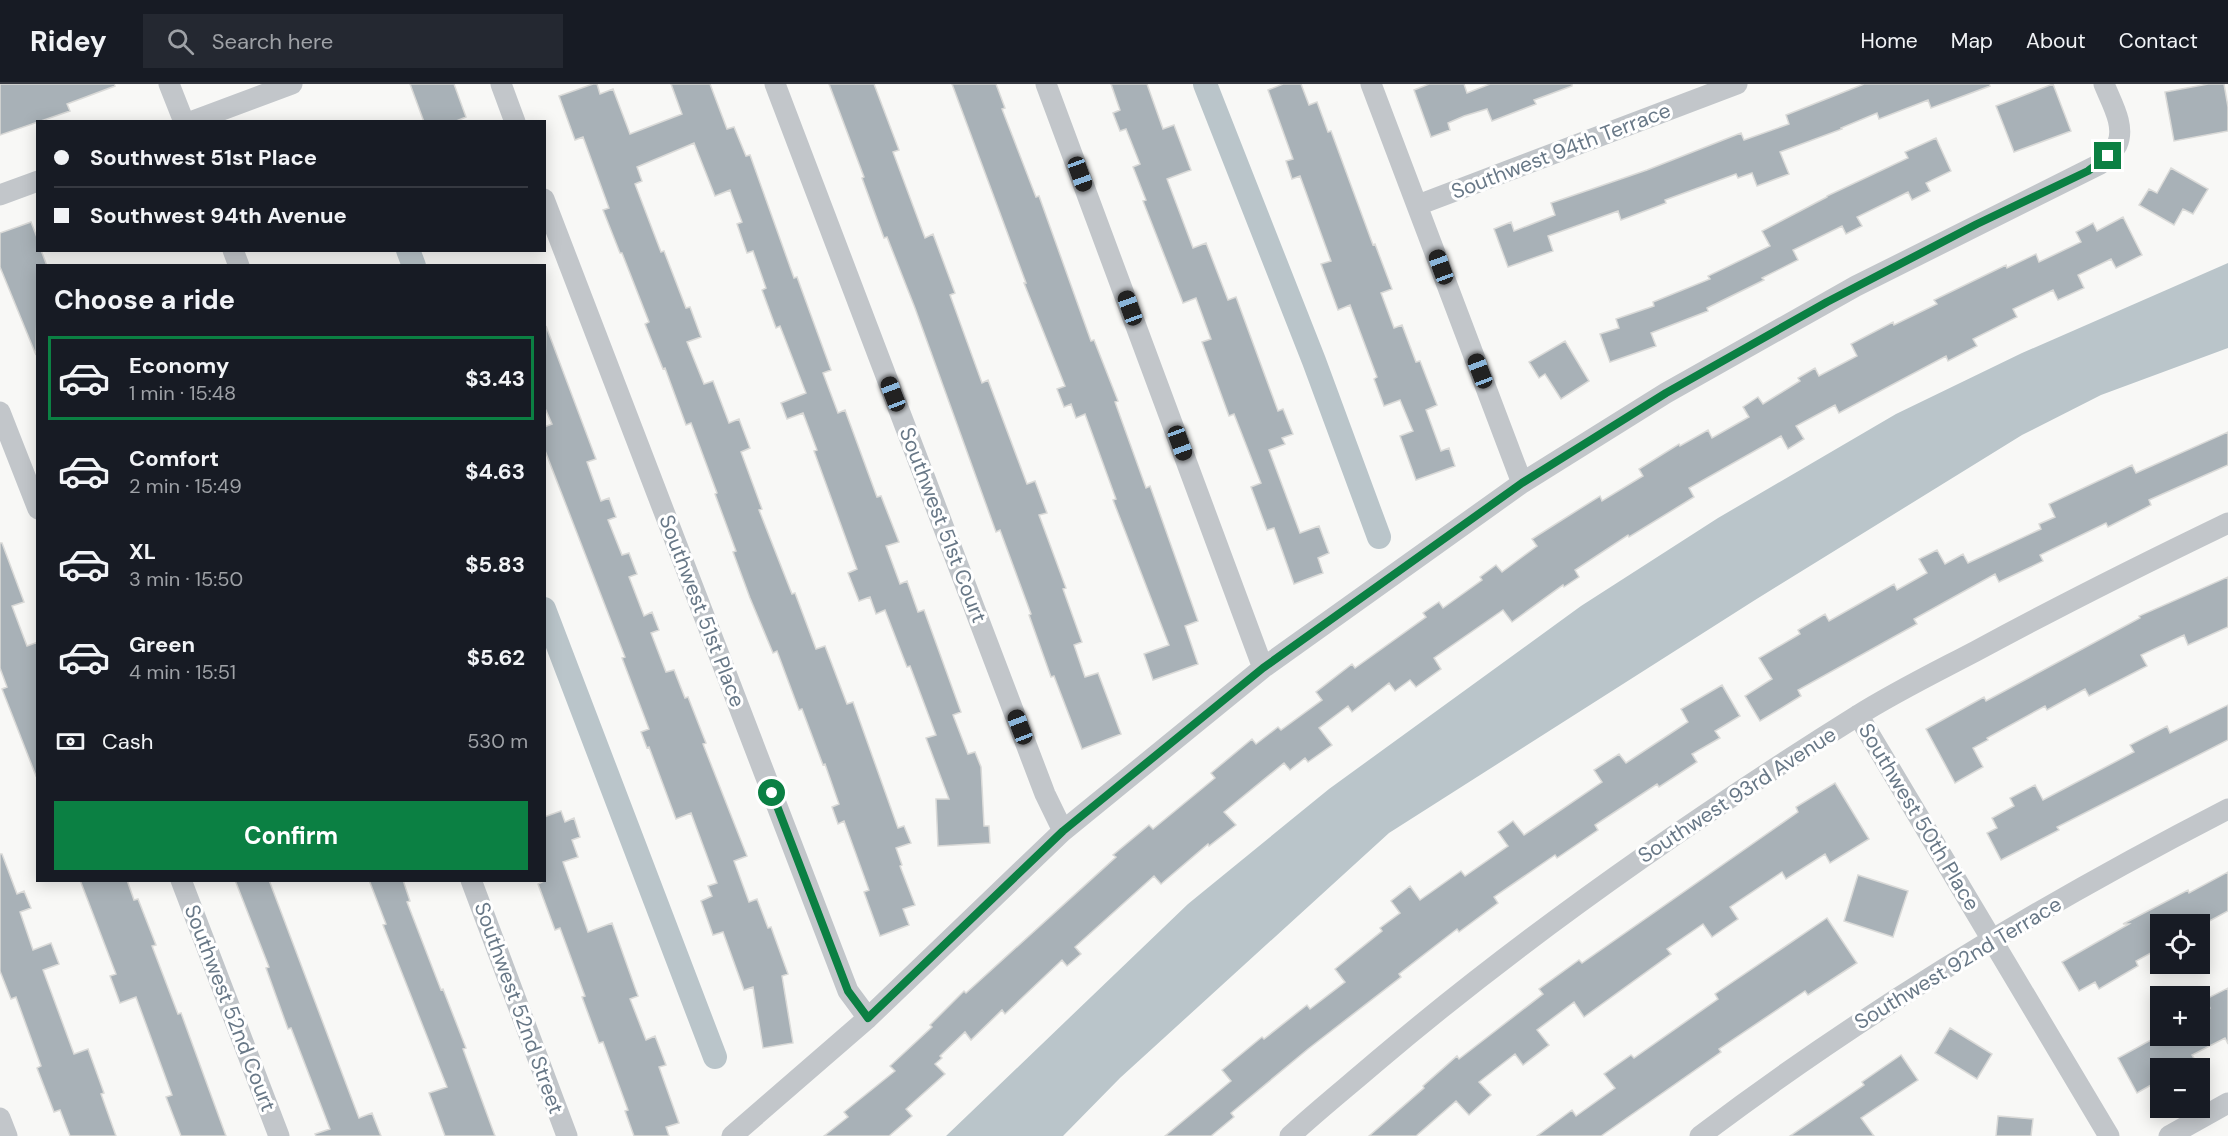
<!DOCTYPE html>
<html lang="en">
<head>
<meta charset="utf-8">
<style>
  :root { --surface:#171b24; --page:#242831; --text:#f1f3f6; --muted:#9ea1a6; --line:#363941; --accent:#0b8043 }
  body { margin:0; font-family:"DM Sans",sans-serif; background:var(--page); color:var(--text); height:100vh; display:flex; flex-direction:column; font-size:22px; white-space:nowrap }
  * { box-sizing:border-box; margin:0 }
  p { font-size:20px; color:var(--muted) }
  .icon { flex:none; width:33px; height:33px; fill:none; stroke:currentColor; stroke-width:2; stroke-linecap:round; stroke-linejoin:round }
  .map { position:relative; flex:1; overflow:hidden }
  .drawer { position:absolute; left:36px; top:180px; width:510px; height:618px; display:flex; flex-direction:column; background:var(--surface); border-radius:0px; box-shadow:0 3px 15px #0003 }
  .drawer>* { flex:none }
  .hud { position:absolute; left:36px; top:36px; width:510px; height:132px; border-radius:0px; box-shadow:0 3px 15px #0003; display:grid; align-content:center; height:132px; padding:0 18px; background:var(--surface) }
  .fabs { position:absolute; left:2150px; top:830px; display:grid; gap:12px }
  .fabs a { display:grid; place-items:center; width:60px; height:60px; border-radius:0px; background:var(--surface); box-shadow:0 3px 15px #0003; font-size:30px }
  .end { position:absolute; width:27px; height:27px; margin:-14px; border:8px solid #0b8043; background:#fff; box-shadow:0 0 0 3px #fff }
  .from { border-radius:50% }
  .car { position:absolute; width:18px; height:36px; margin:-18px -9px; border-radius:8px; box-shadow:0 0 4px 2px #0007; background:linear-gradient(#222 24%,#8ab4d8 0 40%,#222 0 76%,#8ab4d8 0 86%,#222 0) }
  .hud b { display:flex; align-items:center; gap:21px; height:57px; font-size:22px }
  .hud b+b { border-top:2px solid var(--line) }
  .hud i { width:15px; height:15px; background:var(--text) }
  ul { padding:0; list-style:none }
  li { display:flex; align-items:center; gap:18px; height:84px; margin:0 12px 9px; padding:0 6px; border:3px solid transparent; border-radius:0px }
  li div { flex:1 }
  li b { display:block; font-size:22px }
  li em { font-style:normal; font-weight:700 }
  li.selected { border-color:var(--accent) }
  li>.icon { width:54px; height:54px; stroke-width:1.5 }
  h2 { padding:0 18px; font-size:27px; line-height:72px }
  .pay { display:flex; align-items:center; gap:15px; height:66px; padding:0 18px; font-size:22px }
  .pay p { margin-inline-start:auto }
  .cta { display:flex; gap:12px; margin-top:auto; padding:12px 18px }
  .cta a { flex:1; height:69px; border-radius:0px; background:var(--accent); color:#fff; font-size:24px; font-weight:700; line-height:69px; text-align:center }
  header { display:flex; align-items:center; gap:36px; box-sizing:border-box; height:84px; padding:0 30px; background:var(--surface); border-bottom:2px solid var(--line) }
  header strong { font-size:28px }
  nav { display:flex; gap:33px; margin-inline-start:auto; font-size:21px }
  .search { width:420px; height:54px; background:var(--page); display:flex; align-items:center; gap:15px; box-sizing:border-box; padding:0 21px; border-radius:0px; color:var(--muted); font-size:22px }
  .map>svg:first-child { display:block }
  .water { fill:#bac5ca }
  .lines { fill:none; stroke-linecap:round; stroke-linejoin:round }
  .canal { stroke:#bac5ca; stroke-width:24 }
  .building { fill:#a8b1b7; stroke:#dadad8; stroke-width:1.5 }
  .street { stroke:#c2c6ca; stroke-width:21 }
  .route { stroke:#0b8043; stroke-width:8 }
  .labels { text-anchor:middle; stroke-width:6; stroke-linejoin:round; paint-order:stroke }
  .street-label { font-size:21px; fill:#687887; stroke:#fff }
</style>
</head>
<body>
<header>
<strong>Ridey</strong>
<div class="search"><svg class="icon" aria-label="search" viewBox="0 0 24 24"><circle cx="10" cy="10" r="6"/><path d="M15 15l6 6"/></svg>Search here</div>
<nav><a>Home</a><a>Map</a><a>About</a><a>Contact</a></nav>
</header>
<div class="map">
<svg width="2228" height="1052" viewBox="0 0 2228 1052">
  <rect width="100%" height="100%" fill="#f8f8f6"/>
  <!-- water -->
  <path class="water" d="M2228 179V264L2101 311 2022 351 1755 516 1389 749 1120 994 1063 1052H946L1188 820 1329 705 1581 522 1718 434 1896 330 2022 269Z"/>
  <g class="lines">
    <!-- canal -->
    <path class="canal" d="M1205 0 1314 277 1379 453
      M408 166 414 182
      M544 525 715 973"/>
  </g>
  <!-- building -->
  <path class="building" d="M0 0H114L115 2 67 20 70 27 0 51Z
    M410 0H454L466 33 454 38H424Z
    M593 0H597L600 10 613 5 630 50 682 30 671 0H710L727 45 734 43 746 72 750 71 794 194 797 193 831 286 823 289 838 329 845 326 877 413 881 412 899 458 886 462 900 500 907 497 918 528 924 526 961 628 953 631 968 670 975 668 981 683 984 742H989L990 759 938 762 936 715H949L926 654 936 651 910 582 907 583 885 526 876 530 870 513 859 517 848 489 857 485 814 367 817 366 803 329 787 335 781 319 806 309 780 242 776 244 762 206 766 204 753 167 747 169 737 140 742 138 730 106 715 112 694 59 637 83 642 97 635 100 661 168 664 167 686 224 690 223 701 253 687 258 704 300 713 297 729 339 739 335 750 364 741 368 762 425 759 426 792 510 795 509 816 565 825 562 847 620 853 618 898 744 904 742 911 759 896 764 902 781 900 782 915 821 903 825 909 841 880 852 864 808 869 806 844 737 838 740 832 723 839 720 825 680 823 681 802 625 799 626 777 567 773 569 750 514 733 468 736 467 715 410 717 409 691 339 686 341 665 284 663 285 645 240 649 238 622 169H620L603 126 609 124 583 53 575 56 559 12Z
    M829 0H874L899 66 893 68 925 154 933 150 955 209 950 211 982 299 988 296 1027 400 1035 397 1047 429 1039 431 1066 504 1063 505 1082 558 1074 561 1085 593 1098 589 1121 650 1082 665 1054 592 1051 593 1029 531 1031 530 1000 446 996 448 915 224 887 153 884 154 862 94 864 93Z
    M952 0H996L1005 24 1002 25 1036 113 1039 112 1091 257 1094 256 1118 317 1115 318 1146 404 1150 402 1198 537 1185 542 1198 580 1153 596 1144 570 1169 561 1113 416 1116 415 1085 330 1076 334 1071 320 1064 323 1057 305 1065 302 1024 199H1026Z
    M1111 0H1147L1163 45 1174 41 1191 86 1167 95 1193 164 1206 159 1228 216 1236 213 1278 327 1283 325 1293 350 1282 354 1285 360 1269 366 1300 449 1319 442 1329 469 1318 474 1323 489 1294 500 1274 444 1267 446 1251 403 1261 399 1234 330 1229 332 1202 258 1211 255 1196 214 1183 219 1143 117 1146 116 1133 83 1140 80 1126 45 1120 47 1113 29 1120 26Z
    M1283 0H1301L1309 21 1317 18 1328 48 1331 47 1373 161 1375 160 1392 205 1381 209 1394 244 1402 241 1416 278 1420 277 1437 321 1426 326 1441 367 1449 364 1455 382 1416 396 1400 352 1413 347 1400 316 1384 322 1374 295 1377 293 1350 221 1338 226 1321 180 1331 177 1300 92 1292 95 1286 77 1293 75 1268 6Z
    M1429 0H1464L1467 9 1490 0H1572V2L1534 16 1536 20 1492 37 1487 25 1464 32 1448 39 1450 46 1431 53 1414 6Z
    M1864 0H1989L1990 2 1931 24 1928 16 1879 35 1877 29 1841 44 1842 45 1780 68 1789 90 1757 102 1752 89 1738 94 1736 90 1665 116 1666 119 1621 136 1618 127 1548 152 1553 167 1508 183 1494 145 1511 138 1514 147 1555 131 1551 119 1647 86 1741 49 1744 56 1789 40 1786 31Z
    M2053 0 2071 47 2014 68 1996 22Z
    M2208 0H2224L2228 23V47L2174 57 2165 8Z
    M1936 54 1951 87 1926 99 1930 107 1912 116 1908 108 1857 133 1862 142 1846 150 1842 142 1793 166 1798 176 1762 194 1764 196 1707 224 1708 227 1651 249 1656 262 1610 278 1600 250 1619 244 1616 235 1654 222 1653 218 1710 195 1708 192 1770 162 1762 147 1827 113V112L1908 74 1905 68Z
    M2171 84 2208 105 2193 130 2183 125 2174 141 2139 121 2149 105 2157 109Z
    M2123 133 2142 171 2116 184 2111 175 2078 191 2084 204 2058 216 2053 206 2013 225 2017 233 1973 255 1977 262 1948 277 1946 272 1839 329 1835 321 1796 342 1804 355 1788 365 1781 352 1689 404 1694 413 1629 453 1628 451 1575 486 1579 493 1564 503 1563 501 1512 538 1503 526 1434 574 1441 585 1416 603 1410 596 1395 607 1389 599 1352 628 1348 622 1319 644 1332 661 1308 678 1305 674 1290 686 1284 679 1224 728 1236 741 1209 762 1208 760 1161 800 1154 792 1075 863 1081 870 1067 882 1062 876 1005 930 1002 926 971 956 965 948 940 972 942 974 935 980 945 990 906 1025 912 1032 889 1052H824L848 1033 844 1028 895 987 890 982 932 943 930 941 964 907 966 909 1116 773 1113 771 1149 741 1153 745 1215 694 1211 689 1252 655 1256 660 1278 643 1281 646 1322 616 1316 608 1352 580 1355 584 1426 533 1423 529 1439 518 1443 524 1482 496 1480 493 1496 481 1502 488 1537 462 1532 455 1600 412 1602 417 1643 392 1639 385 1679 360 1680 362 1708 346 1712 354 1749 333 1743 323 1758 313 1763 320 1800 297 1798 294 1815 284 1819 292 1857 272 1851 260 1893 238 1894 241 1937 220 1934 216 2006 181 2007 184 2036 170 2039 178 2081 158 2076 148 2093 139 2097 147Z
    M31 138 38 156V166H41L47 182H38L36 271 0 183V149Z
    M546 242 596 375 587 378 601 417 609 414 616 433 608 436 622 471 629 469 637 490 629 493 644 532 652 528 659 546 651 549 666 588 674 586 685 614 688 613 706 659 703 660 747 772 734 777 749 818 757 815 768 844 771 843 788 890 782 892 793 959 763 964 753 903 744 906 723 848 713 851 701 817 712 812 708 802 717 799 691 729 676 735 649 663 647 664 641 648 649 645 622 574 625 573 544 364V343L552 340 544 322Z
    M1565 257 1589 297 1561 315 1545 290 1539 294 1529 278Z
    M2228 348V381L2149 416 2151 421 2108 443 2106 439 2040 471 2043 477 1999 498 1995 490 1914 535 1917 540 1798 606 1801 612 1760 637 1745 612 1772 595 1759 574 1800 550 1798 546 1825 530 1829 537 1894 500 1897 506 1927 489 1919 475 1937 466 1945 480 1963 470 1968 479 2041 445 2039 440 2055 433 2049 420 2132 381 2136 389Z
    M0 459H2L24 518 12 522 27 562 38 558V691L36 692 2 605 7 603 0 584Z
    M2228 493V543L2188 561 2184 551 2141 571 2147 582 2089 612 2085 605 2047 626 2045 622 1987 654 1988 656 1973 664 1983 683 1955 699 1926 645 1984 613 1986 617 2140 534 2139 532Z
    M1722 601 1740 632 1715 647 1720 654 1692 670 1697 678 1659 703 1657 700 1595 741 1598 746 1557 774 1555 771 1494 813 1498 819 1459 848 1457 845 1399 890 1401 893 1308 965 1231 1029 1234 1033 1211 1052H1165L1231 997 1222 986 1262 953 1264 955 1307 921 1310 925 1345 898 1335 885 1382 847 1380 844 1400 829 1391 817 1410 802 1420 816 1461 787 1465 792 1508 762 1498 748 1513 737 1524 751 1602 698 1594 686 1619 670 1626 679 1688 638 1681 625Z
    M2228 621V656L2057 743 2059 746 2001 776 1987 749 1997 744 1992 734 2014 722 2010 714 2035 701 2043 716 2134 668 2130 661 2167 642 2170 649Z
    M1835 699 1869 755 1830 779 1825 770 1786 795 1782 788 1730 823 1738 835 1712 853 1703 840 1667 865 1671 870 1584 933 1574 918 1537 946 1549 961 1523 981 1515 970 1479 998 1491 1011 1469 1031 1456 1017 1416 1052H1369L1424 1004 1423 1002 1457 972 1459 975 1543 910 1539 905 1579 876 1582 879 1798 728 1796 723Z
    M561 727 565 738 574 734 580 753 572 756 578 773 563 778 588 848 612 839 638 912 630 915 646 956 655 952 666 981 659 983 679 1039 666 1043 669 1052H634L625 1027 628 1026 603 958 599 959 582 913 585 912 560 844 555 846 538 800 544 797V733Z
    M0 770H2L17 810 24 807 31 824 20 828 33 866 51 859 59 880 43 886 74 970 88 965 104 1009 101 1010 116 1052H70L60 1026 54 1028 37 984 41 982 16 913 11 915 0 887Z
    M2228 788V827L2204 840H2160V864L2136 877 2138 882 2099 905 2095 898 2079 907 2062 878 2129 840H2123L2188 806 2189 809Z
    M1858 791 1908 807 1893 853 1844 837Z
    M80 796H127L134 816 138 815 156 861 152 862 178 930 181 929 226 1052H181L166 1013 172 1011 136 913 120 919 110 892 116 890Z
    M235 796H269L359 1034 372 1029 381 1052H316L315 1050 330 1045 291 944 288 945 266 884 269 883Z
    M369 796H403L410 817 407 818 441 906 443 905 466 964 463 965 495 1052H445L429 1009 447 1003 383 841 386 840Z
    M1827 834 1857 879 1808 911 1805 907 1719 965 1721 968 1601 1052H1537L1572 1026 1576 1032 1615 1004 1604 990 1631 971 1634 974 1718 915 1715 910Z
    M2228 904V960L2225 954 2192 971 2195 976 2181 984H2160V996L2137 1009 2118 974 2160 951H2199V929L2210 924 2206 915Z
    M1950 944 1992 970 1977 995 1935 969Z
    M1901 971 1918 996 1861 1034 1874 1052H1790L1864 1001 1862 998Z
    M1998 1032 2033 1035 2031 1052H1996Z"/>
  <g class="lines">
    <!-- street -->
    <path class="street" d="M169 0 184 38
      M501 0 515 38
      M775 0 1045 710 1063 747
      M1046 0 1263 584
      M1371 0 1522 399
      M190 38 292 0
      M0 111 38 97
      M544 115 848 907 868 934
      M1418 121 1737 0
      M233 166 239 182
      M0 328 38 425
      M1858 631 2109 1052
      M181 796 279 1052
      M471 796 567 1052
      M0 1034 7 1052
      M732 1052 868 934 1063 747 1263 584 1522 399 1666 309 1856 202 2100 80C2105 74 2113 68 2117 61 2126 42 2111 18 2104 0
      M1290 1052C1318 1026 1347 1003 1376 978 1527 850 1689 737 1857 632 1895 608 1936 588 1976 567 2059 522 2143 480 2228 439
      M1700 1052C1865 927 2043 820 2228 725
      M2169 1052 2228 1019"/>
  </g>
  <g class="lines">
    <!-- route -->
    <path class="route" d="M772 709 848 907 868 934 1063 747 1263 584 1522 399 1666 309 1827 218 1977 140 2088 87 2108 72"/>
  </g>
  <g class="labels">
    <!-- street labels -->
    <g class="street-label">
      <text transform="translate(1561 67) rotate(-21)" y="7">Southwest 94th Terrace</text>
      <text transform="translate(943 441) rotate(69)" y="7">Southwest 51st Court</text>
      <text transform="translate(702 527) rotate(69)" y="7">Southwest 51st Place</text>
      <text transform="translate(1737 711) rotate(-33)" y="7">Southwest 93rd Avenue</text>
      <text transform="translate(1919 733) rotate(59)" y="7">Southwest 50th Place</text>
      <text transform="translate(1958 879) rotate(-31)" y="7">Southwest 92nd Terrace</text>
      <text transform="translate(230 924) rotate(69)" y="7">Southwest 52nd Court</text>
      <text transform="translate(519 924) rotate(70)" y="7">Southwest 52nd Street</text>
    </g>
  </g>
</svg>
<div class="fabs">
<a><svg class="icon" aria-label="locate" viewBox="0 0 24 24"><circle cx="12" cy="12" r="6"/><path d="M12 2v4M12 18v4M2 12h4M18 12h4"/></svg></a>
<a>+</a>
<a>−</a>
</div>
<i class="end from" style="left:772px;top:709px"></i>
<i class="end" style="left:2108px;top:72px"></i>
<i class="car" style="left:1080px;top:90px;rotate:160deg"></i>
<i class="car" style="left:1441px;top:183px;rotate:340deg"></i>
<i class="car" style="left:1130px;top:224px;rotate:340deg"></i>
<i class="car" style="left:1480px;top:287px;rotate:339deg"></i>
<i class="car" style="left:893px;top:310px;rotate:339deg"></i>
<i class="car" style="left:1180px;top:359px;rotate:160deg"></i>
<i class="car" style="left:1020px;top:643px;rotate:339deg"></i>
<div class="hud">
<b><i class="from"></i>Southwest 51st Place</b>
<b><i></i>Southwest 94th Avenue</b>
</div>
<section class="drawer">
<h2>Choose a ride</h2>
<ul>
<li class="selected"><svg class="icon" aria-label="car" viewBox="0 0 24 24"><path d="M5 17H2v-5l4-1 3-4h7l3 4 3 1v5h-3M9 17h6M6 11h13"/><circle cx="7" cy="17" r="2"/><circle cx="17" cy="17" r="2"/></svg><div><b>Economy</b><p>1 min · 15:48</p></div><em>$3.43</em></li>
<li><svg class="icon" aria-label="car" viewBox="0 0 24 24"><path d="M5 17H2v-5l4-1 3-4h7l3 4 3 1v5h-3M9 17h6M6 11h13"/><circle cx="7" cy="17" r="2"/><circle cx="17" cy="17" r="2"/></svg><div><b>Comfort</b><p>2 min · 15:49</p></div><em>$4.63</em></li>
<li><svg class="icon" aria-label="car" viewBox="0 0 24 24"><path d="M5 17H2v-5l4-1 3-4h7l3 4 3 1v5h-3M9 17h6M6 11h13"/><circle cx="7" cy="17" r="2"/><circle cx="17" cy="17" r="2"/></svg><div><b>XL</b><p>3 min · 15:50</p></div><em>$5.83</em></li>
<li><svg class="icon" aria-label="car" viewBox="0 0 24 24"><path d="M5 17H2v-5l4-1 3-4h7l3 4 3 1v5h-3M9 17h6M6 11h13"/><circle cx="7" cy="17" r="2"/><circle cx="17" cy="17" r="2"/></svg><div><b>Green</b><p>4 min · 15:51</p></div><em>$5.62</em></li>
</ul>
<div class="pay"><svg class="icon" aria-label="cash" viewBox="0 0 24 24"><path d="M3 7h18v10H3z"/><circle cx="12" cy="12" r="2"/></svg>Cash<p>530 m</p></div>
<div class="cta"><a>Confirm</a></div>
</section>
</div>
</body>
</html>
